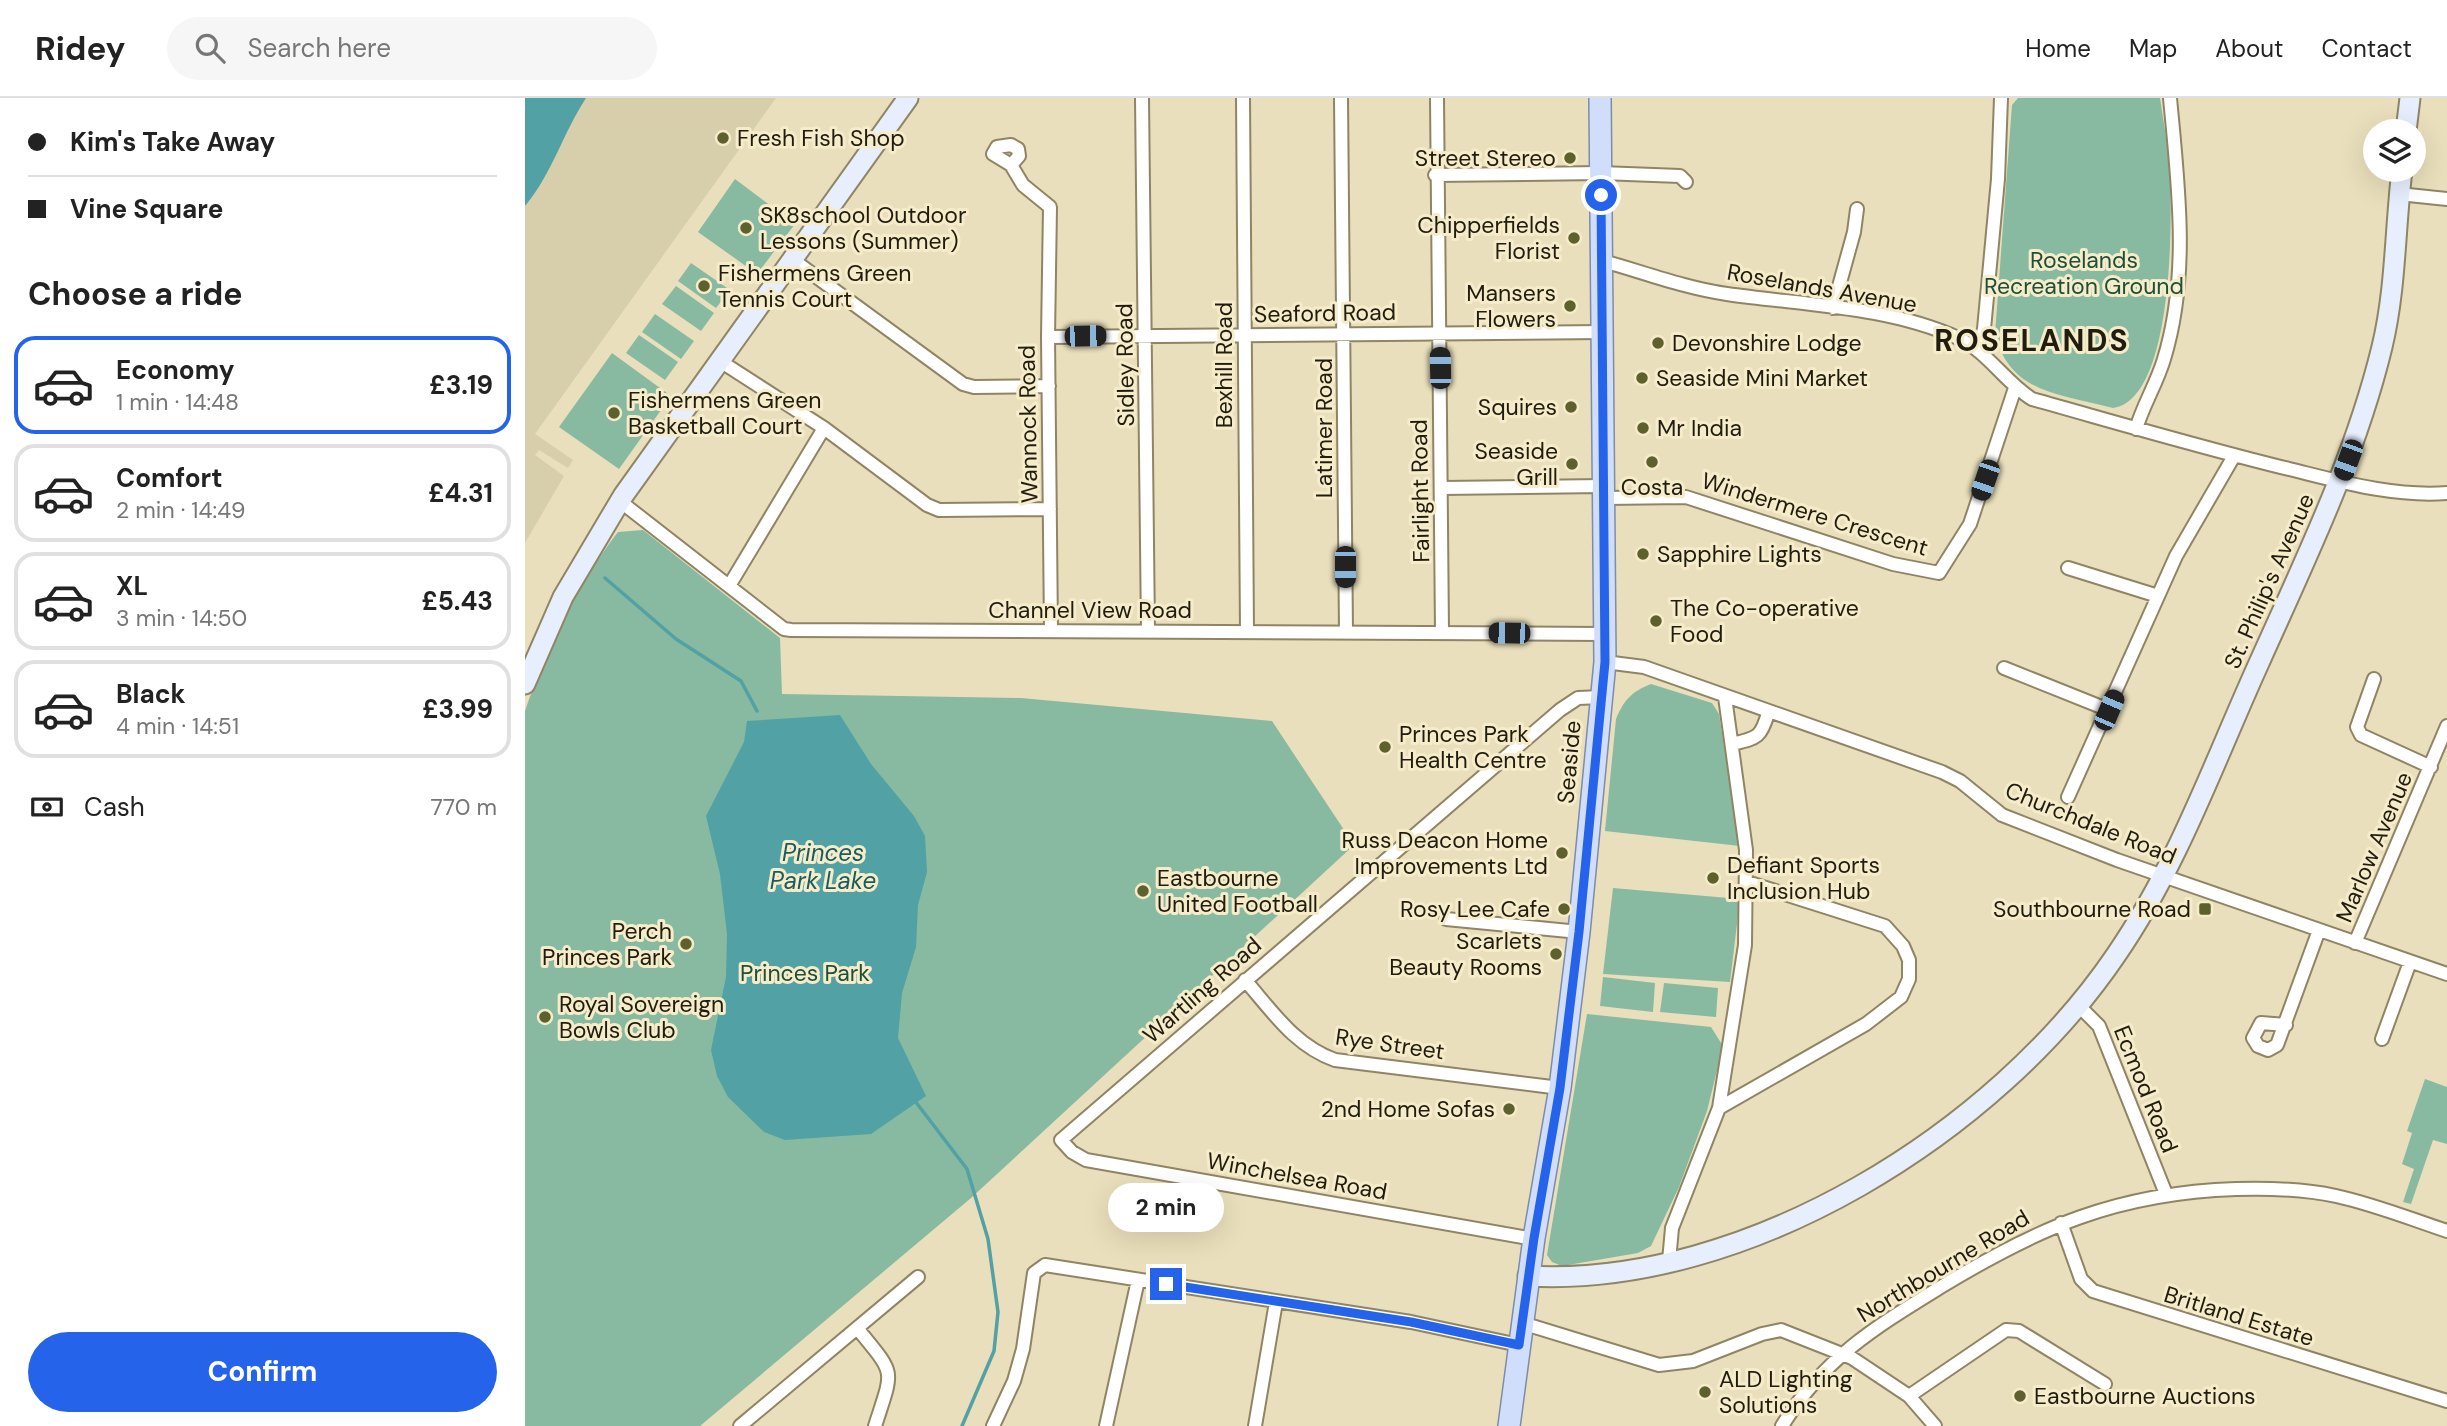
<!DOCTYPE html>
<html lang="en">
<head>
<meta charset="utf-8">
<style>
  :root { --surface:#fff; --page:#f6f6f6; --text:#222; --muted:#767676; --line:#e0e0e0; --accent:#2563eb }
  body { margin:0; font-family:"DM Sans",sans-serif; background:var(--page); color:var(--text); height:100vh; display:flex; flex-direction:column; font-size:26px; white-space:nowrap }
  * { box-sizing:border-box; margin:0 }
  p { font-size:23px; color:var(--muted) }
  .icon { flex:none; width:38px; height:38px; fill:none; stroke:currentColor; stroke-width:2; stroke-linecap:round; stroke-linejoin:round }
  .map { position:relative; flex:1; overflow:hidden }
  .sheet { display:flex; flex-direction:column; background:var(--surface); width:525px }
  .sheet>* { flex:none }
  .banner { display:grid; align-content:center; height:154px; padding:0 28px; background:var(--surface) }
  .controls { position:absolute; left:1838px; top:21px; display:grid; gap:14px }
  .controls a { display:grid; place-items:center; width:63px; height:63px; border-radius:50%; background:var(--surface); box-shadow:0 7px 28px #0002; font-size:35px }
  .end { position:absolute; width:32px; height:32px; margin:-16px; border:9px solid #2563eb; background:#fff; box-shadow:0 0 0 4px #fff }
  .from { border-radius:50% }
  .bubble { position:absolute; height:49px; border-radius:24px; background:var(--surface); box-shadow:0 7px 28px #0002; font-size:23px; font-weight:700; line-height:49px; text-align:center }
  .car { position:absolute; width:21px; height:42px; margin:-21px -10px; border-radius:9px; box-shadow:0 0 5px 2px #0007; background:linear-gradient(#222 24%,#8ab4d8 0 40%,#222 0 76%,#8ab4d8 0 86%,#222 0) }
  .banner b { display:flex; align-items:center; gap:24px; height:66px; font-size:26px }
  .banner b+b { border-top:2px solid var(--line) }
  .banner i { width:18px; height:18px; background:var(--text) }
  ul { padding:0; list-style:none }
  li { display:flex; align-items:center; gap:21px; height:98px; margin:0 14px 10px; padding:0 14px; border:4px solid var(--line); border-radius:21px }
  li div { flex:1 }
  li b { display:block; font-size:26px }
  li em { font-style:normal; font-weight:700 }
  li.on { border-color:var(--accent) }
  li>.icon { width:63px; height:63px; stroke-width:1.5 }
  h2 { padding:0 28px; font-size:32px; line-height:84px }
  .pay { display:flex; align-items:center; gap:18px; height:77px; padding:0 28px; font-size:26px }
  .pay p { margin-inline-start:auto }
  .action { display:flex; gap:14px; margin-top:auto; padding:14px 28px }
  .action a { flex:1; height:80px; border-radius:42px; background:var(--accent); color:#fff; font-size:28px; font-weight:700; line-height:80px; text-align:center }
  header { display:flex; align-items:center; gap:42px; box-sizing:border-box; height:98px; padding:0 35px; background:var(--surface); border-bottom:2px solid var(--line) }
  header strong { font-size:33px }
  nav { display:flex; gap:38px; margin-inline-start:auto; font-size:24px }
  .search { width:490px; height:63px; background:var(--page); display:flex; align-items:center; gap:18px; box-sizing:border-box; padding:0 24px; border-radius:38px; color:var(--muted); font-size:26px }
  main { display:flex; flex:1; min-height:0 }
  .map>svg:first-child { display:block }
  .green { fill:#87baa1 }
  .sand { fill:#d7ceab }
  .water { fill:#52a1a5 }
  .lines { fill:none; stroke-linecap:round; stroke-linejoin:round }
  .stream { stroke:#52a1a5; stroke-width:3.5 }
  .street-casing { stroke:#8f8565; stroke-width:16 }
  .secondary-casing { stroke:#8f8565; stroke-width:23 }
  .primary-casing { stroke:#7e8ca6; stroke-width:24 }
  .street { stroke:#fff; stroke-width:12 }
  .secondary { stroke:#e7eefd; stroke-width:19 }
  .primary { stroke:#d0defb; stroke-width:21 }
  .route { stroke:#2563eb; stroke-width:9 }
  .poi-dot { fill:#5e602d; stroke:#f6ecc9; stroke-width:2.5 }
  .labels { text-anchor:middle; stroke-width:6; stroke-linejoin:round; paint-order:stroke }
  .poi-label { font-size:23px; fill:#201c0f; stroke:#f6ecc9; text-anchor:start }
  .park-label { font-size:23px; fill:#1d4f3a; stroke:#f6ecc9 }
  .street-label { font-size:23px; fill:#201c0f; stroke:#f6ecc9 }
  .water-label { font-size:24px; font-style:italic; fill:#185c5f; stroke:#f6ecc9 }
  .district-label { font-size:30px; font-weight:bold; letter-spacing:2px; fill:#201c0f; stroke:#f6ecc9 }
</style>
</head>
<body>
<header>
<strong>Ridey</strong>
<div class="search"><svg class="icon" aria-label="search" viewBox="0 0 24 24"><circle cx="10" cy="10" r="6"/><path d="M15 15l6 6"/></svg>Search here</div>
<nav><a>Home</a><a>Map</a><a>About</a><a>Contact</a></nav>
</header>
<main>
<section class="sheet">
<div class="banner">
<b><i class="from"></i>Kim's Take Away</b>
<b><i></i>Vine Square</b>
</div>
<h2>Choose a ride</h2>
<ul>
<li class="on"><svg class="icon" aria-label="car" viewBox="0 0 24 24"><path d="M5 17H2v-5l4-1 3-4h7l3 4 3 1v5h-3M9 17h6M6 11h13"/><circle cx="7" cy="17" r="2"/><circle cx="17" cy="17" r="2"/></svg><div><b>Economy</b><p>1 min · 14:48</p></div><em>£3.19</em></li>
<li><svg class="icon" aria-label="car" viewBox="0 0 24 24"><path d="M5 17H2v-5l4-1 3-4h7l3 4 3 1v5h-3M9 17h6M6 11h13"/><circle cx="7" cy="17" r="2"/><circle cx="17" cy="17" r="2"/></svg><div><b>Comfort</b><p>2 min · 14:49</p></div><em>£4.31</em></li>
<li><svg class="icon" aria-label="car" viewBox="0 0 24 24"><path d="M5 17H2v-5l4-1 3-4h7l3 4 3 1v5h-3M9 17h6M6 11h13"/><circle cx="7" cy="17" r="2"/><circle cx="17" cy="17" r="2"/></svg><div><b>XL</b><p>3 min · 14:50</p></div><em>£5.43</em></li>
<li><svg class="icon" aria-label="car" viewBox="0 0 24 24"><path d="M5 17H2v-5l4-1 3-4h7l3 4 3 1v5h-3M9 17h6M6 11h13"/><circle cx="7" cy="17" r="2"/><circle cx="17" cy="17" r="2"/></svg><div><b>Black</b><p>4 min · 14:51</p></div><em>£3.99</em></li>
</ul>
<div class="pay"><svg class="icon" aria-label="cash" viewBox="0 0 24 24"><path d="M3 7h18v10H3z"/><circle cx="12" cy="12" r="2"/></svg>Cash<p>770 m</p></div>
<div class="action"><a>Confirm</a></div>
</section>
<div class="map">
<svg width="1922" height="1328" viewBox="0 0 1922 1328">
  <rect width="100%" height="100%" fill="#e9dfbc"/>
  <!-- green -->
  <path class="green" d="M1493 0H1635C1638 21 1642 42 1644 64 1648 112 1650 302 1588 310 1536 296 1485 296 1470 236L1487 7Z
    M210 81 270 126 232 176 173 134Z
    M166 165 205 192 191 210 153 183Z
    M151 188 189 215 176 233 137 206Z
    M130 216 169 243 156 261 117 234Z
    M114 237 153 264 140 282 101 255Z
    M87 255 146 298 94 371 34 329Z
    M118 432 255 540 257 596 496 600 747 623 829 747 446 1100 175 1328H0V613C20 554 54 484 93 434Z
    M1126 586 1187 605 1194 616 1215 748 1080 733 1091 621C1099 602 1106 594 1126 586Z
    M1088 790 1215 801 1205 884 1078 876Z
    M1078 879 1130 885 1128 914 1075 908Z
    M1139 885 1193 890 1191 919 1135 914Z
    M1062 916 1186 929 1198 948 1182 1013 1154 1089 1126 1148 1113 1155 1037 1168 1027 1164 1022 1157Z
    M1900 981 1922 989V1046L1908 1042 1886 1106 1878 1104 1889 1071 1877 1066 1887 1035 1882 1033Z"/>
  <!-- sand -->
  <path class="sand" d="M0 0H251L10 336 48 362 43 370 14 352 10 357 39 378 0 445Z"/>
  <!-- water -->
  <path class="water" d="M0 0H61C38 35 27 76 0 108Z
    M315 617 346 666 389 718 400 738 402 774 393 807 391 849 377 895 373 940 401 998 346 1036 260 1042 239 1034 203 999 192 978 186 952 201 879 202 836 195 776 181 718 219 644 222 623Z"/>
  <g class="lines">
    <!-- stream -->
    <path class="stream" d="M80 480 151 541 216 583 232 613
      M390 1003 442 1071 463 1141 473 1214 469 1253 437 1328"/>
    <!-- street casing -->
    <g class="street-casing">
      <path id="street" d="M617 0 623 534
        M718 0 722 534
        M816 0 821 534
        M912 0 917 534
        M486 67 468 56 472 49 486 47 493 51 494 58 486 67 498 87 525 109 523 239 526 532
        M910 77 1076 75 1155 78 1161 84
        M1874 96 1922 101
        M267 161 438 286 449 289 524 288
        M1078 163C1118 174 1160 190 1202 196 1278 207 1362 208 1433 240 1462 253 1480 284 1507 301 1593 325 1678 350 1764 371 1817 384 1868 399 1922 395
        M1308 210 1329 134 1332 111
        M523 239 1079 234
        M1453 252 1459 231 1473 81 1476 0
        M195 263 299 330 402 407 414 412 525 411
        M1611 331C1618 307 1632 285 1639 261 1665 176 1653 86 1645 0
        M917 390 1079 388
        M1080 400 1161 399 1368 466 1414 475 1445 426 1490 290
        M96 404 259 531 266 532 1078 536
        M1543 470 1633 498
        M204 488 299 330
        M1080 564 1119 569 1417 674 1435 683 1477 717 1592 762 1922 876
        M1479 570 1584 612
        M1849 581 1832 629 1836 637 1906 669
        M1207 646C1232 640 1236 640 1243 615
        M1543 699 1651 458 1709 358
        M921 821 1054 834
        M1830 845 1922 628
        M720 882C747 913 770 948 810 962L1035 990
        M1554 908 1574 928 1641 1096
        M1761 927 1736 925 1728 940 1733 948 1743 952 1752 947 1794 832
        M1857 941 1885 864
        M1194 1010 1341 926 1376 899 1384 881V862L1378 848 1360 828 1222 784
        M1536 1125 1556 1181 1568 1193 1922 1303
        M1009 1141 561 1062 547 1054 536 1042 1035 612 1053 600 1077 599
        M1144 1163 1147 1130 1194 1010 1220 847 1221 752 1200 599
        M997 1225 1134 1267 1168 1263 1237 1236 1256 1232 1327 1260 1384 1298 1410 1328
        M332 1230C371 1278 369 1269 350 1328
        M1384 1298 1481 1232 1494 1233 1580 1286
        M215 1328 393 1179
        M468 1328 489 1283 498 1251 509 1175 520 1167 886 1224 994 1247
        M581 1328 613 1182
        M730 1328 751 1204
        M1257 1328C1298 1261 1349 1230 1414 1190 1514 1129 1592 1095 1711 1091 1744 1090 1778 1091 1811 1098 1848 1106 1886 1121 1922 1133"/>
    </g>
    <!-- secondary casing -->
    <g class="secondary-casing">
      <path id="secondary" d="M1881 33 1885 0
        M0 586 38 499 98 398 383 0
        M1003 1178C1222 1190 1471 1034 1591 857 1653 767 1689 664 1734 565 1780 462 1830 360 1857 249 1871 191 1870 130 1877 72"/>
    </g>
    <!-- primary casing -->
    <g class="primary-casing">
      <path id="primary" d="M984 1328 1009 1140 1035 990 1054 834 1080 564 1075 0"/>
    </g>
    <!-- street -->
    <use href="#street" class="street"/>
    <!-- secondary -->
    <use href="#secondary" class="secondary"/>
    <!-- primary -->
    <use href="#primary" class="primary"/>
  </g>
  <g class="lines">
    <!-- route -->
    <path class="route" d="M641 1186 886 1224 994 1247 1009 1140 1035 990 1054 834 1080 564 1076 97"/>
  </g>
  <!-- markers -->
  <g class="poi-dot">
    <circle cx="198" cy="40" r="7"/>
    <circle cx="1045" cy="60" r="7"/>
    <circle cx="221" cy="130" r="7"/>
    <circle cx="1049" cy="140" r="7"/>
    <circle cx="179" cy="188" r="7"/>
    <circle cx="1045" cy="208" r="7"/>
    <circle cx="1133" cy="245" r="7"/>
    <circle cx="1117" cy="280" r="7"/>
    <circle cx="1046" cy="309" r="7"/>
    <circle cx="89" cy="315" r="7"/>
    <circle cx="1118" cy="330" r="7"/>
    <circle cx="1127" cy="364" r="7"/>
    <circle cx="1047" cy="366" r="7"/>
    <circle cx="1118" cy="456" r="7"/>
    <circle cx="1131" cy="523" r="7"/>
    <circle cx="860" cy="649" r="7"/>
    <circle cx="1037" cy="755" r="7"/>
    <circle cx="1188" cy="780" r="7"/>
    <circle cx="618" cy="793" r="7"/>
    <circle cx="1039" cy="811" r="7"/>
    <rect x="1673" y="804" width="14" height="14" rx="3.5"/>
    <circle cx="161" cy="846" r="7"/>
    <circle cx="1031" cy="856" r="7"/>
    <circle cx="20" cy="919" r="7"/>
    <circle cx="984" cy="1011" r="7"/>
    <circle cx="1180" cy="1294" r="7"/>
    <circle cx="1495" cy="1298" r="7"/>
  </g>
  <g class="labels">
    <!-- poi labels -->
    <g class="poi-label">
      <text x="212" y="48">Fresh Fish Shop</text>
      <text x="1031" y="68" text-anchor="end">Street Stereo</text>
      <text x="235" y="125">SK8school Outdoor<tspan x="235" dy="26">Lessons (Summer)</tspan></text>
      <text x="1035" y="135" text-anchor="end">Chipperfields<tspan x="1035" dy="26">Florist</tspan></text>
      <text x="193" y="183">Fishermens Green<tspan x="193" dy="26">Tennis Court</tspan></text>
      <text x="1031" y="203" text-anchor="end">Mansers<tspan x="1031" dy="26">Flowers</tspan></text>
      <text x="1147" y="253">Devonshire Lodge</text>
      <text x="1131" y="288">Seaside Mini Market</text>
      <text x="103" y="310">Fishermens Green<tspan x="103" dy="26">Basketball Court</tspan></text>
      <text x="1032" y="317" text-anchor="end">Squires</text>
      <text x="1132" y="338">Mr India</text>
      <text x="1033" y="361" text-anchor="end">Seaside<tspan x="1033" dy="26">Grill</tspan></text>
      <text x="1127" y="397" text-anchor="middle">Costa</text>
      <text x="1132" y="464">Sapphire Lights</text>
      <text x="1145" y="518">The Co-operative<tspan x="1145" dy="26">Food</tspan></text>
      <text x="874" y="644">Princes Park<tspan x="874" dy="26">Health Centre</tspan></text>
      <text x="1023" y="750" text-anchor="end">Russ Deacon Home<tspan x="1023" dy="26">Improvements Ltd</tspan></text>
      <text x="1202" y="775">Defiant Sports<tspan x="1202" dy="26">Inclusion Hub</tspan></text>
      <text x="632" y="788">Eastbourne<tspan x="632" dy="26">United Football</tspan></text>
      <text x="1025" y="819" text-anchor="end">Rosy Lee Cafe</text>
      <text x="1666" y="819" text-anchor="end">Southbourne Road</text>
      <text x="147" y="841" text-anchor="end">Perch<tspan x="147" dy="26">Princes Park</tspan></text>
      <text x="1017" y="851" text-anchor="end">Scarlets<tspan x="1017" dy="26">Beauty Rooms</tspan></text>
      <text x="34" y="914">Royal Sovereign<tspan x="34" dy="26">Bowls Club</tspan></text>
      <text x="970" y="1019" text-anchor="end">2nd Home Sofas</text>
      <text x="1194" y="1289">ALD Lighting<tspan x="1194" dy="26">Solutions</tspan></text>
      <text x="1509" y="1306">Eastbourne Auctions</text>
    </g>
    <!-- park labels -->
    <g class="park-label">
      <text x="1559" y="170">Roselands<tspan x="1559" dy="26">Recreation Ground</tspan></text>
      <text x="280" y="883">Princes Park</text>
    </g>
    <!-- street labels -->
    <g class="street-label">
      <text transform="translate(1297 190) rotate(10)" y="8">Roselands Avenue</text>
      <text transform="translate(800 215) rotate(-1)" y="8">Seaford Road</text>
      <text transform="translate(600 267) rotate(-91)" y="8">Sidley Road</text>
      <text transform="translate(699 267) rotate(-90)" y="8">Bexhill Road</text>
      <text transform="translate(503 326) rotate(-91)" y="8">Wannock Road</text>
      <text transform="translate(799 330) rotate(-90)" y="8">Latimer Road</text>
      <text transform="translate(895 393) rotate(-91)" y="8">Fairlight Road</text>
      <text transform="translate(1290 416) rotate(17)" y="8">Windermere Crescent</text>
      <text transform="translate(1744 483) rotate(-66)" y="8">St. Philip's Avenue</text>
      <text x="565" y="520">Channel View Road</text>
      <text transform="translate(1044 664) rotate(-85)" y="8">Seaside</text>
      <text transform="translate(1566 725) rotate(22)" y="8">Churchdale Road</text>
      <text transform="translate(1849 749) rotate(-67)" y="8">Marlow Avenue</text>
      <text transform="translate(677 892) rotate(-41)" y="8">Wartling Road</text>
      <text transform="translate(865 946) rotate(8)" y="8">Rye Street</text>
      <text transform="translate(1621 991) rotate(68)" y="8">Ecmod Road</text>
      <text transform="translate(772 1078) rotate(10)" y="8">Winchelsea Road</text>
      <text transform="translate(1418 1168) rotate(-31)" y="8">Northbourne Road</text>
      <text transform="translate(1714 1218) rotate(17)" y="8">Britland Estate</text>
    </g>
    <!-- water labels -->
    <g class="water-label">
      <text x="298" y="763">Princes<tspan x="298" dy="28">Park Lake</tspan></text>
    </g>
    <!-- district labels -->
    <g class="district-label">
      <text x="1507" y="253">ROSELANDS</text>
    </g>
  </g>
</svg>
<div class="controls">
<a><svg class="icon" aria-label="layers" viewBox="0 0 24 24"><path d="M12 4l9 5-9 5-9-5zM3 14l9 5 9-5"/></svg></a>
</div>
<i class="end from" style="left:1076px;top:97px"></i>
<i class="end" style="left:641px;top:1186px"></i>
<div class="bubble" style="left:583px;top:1085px;width:116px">2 min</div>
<i class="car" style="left:560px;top:238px;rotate:89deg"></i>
<i class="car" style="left:915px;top:270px;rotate:359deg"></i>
<i class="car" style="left:1823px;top:362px;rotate:200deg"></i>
<i class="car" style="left:1460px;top:382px;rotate:199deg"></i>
<i class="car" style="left:820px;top:469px;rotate:180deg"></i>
<i class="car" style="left:984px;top:535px;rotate:271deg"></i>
<i class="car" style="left:1584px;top:612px;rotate:23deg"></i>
</div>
</main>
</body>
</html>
